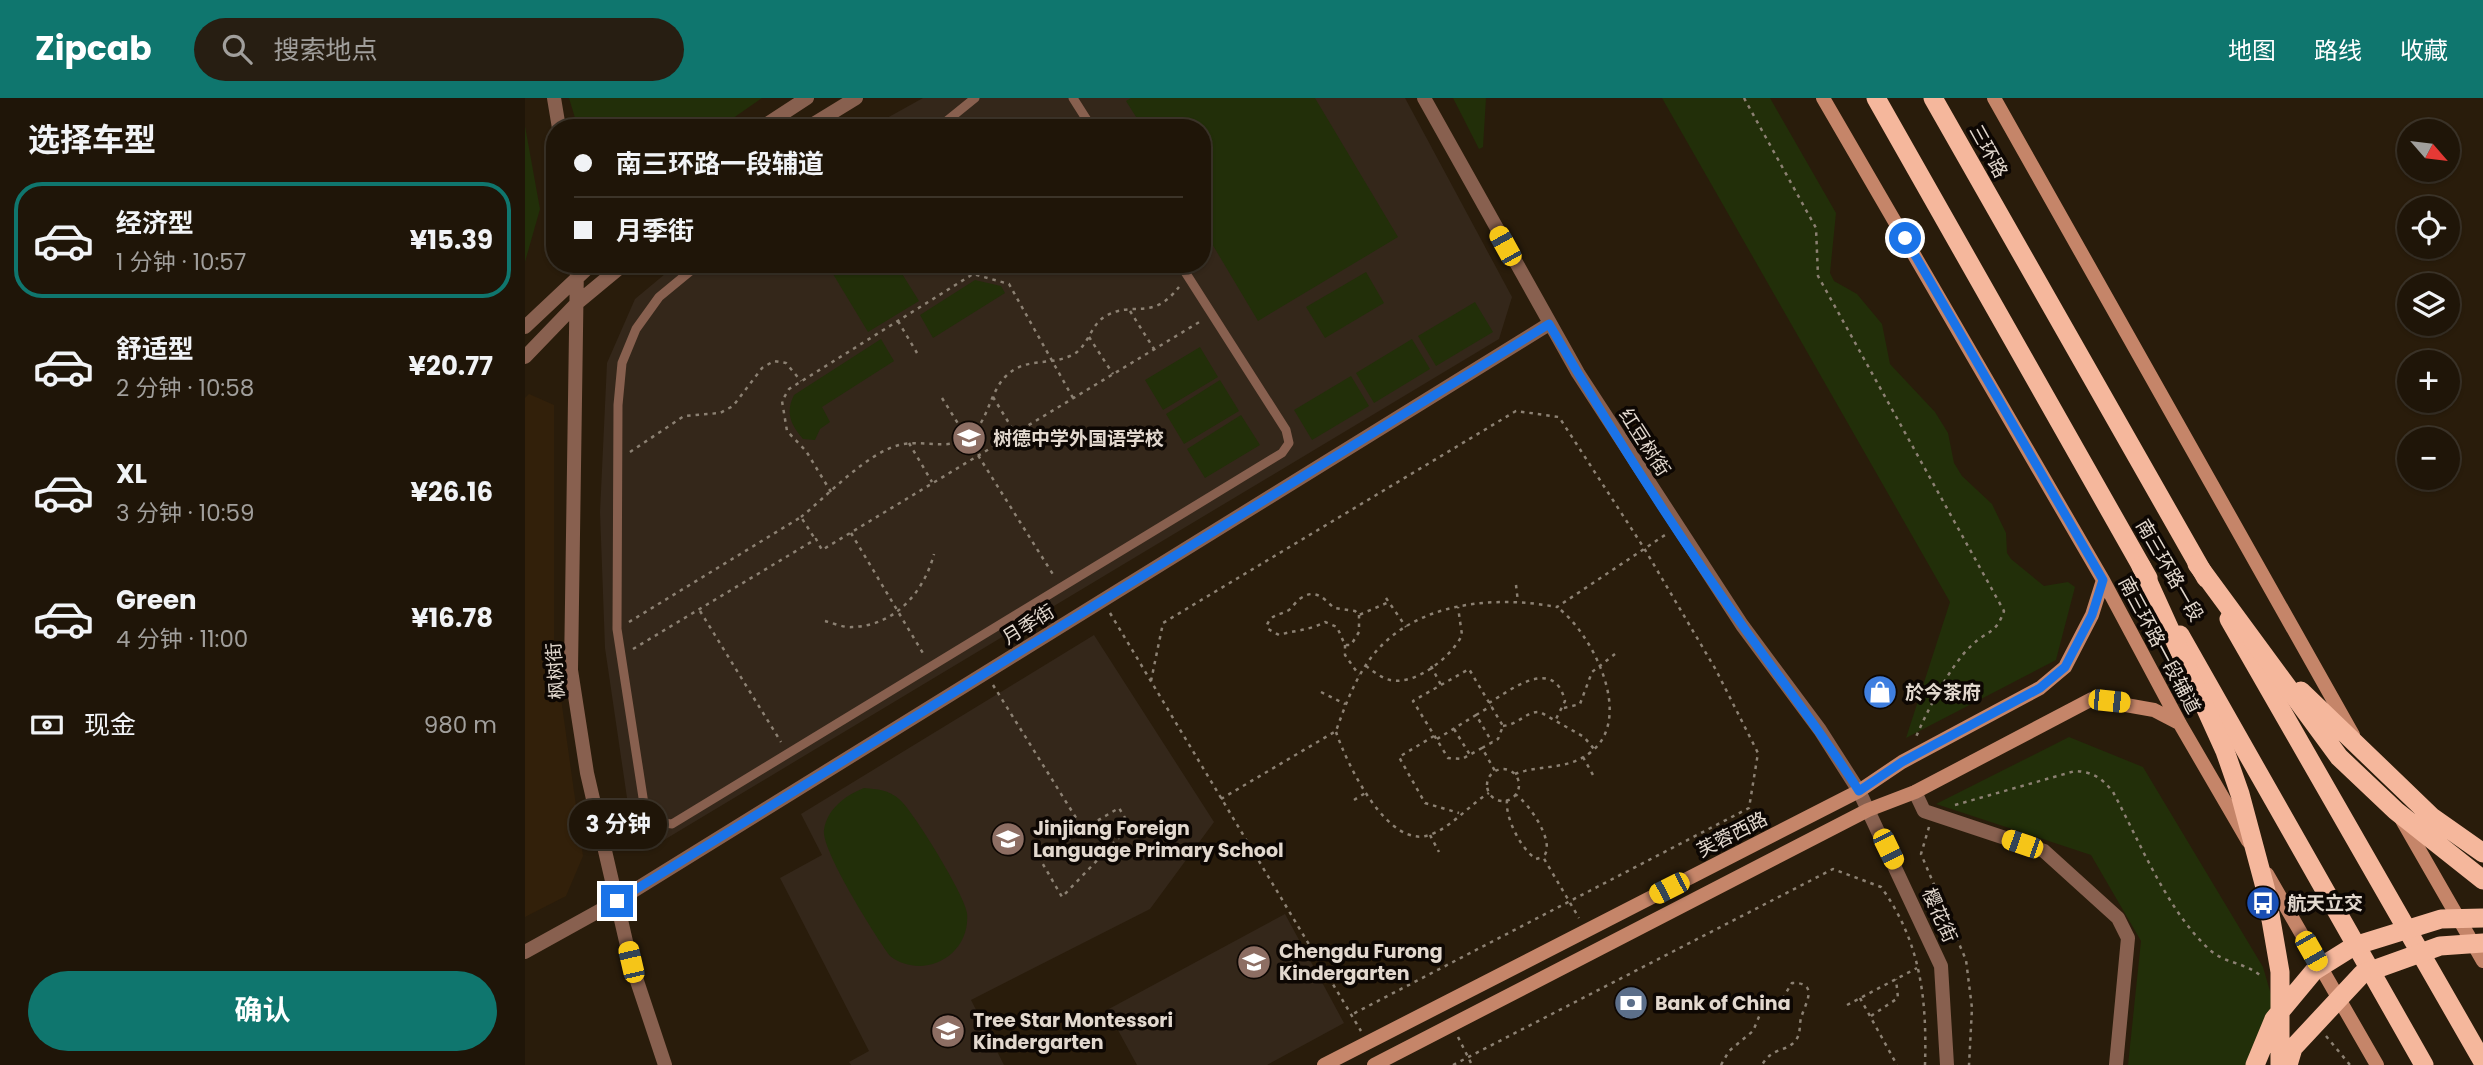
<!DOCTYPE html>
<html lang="zh">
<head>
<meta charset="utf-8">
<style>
  :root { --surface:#1f1508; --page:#271e12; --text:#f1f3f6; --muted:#a19f9c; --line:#3c3429; --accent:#0f766e }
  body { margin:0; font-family:Poppins,"Noto Sans SC",sans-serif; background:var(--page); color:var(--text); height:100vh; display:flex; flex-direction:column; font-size:26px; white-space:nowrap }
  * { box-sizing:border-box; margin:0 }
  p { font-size:23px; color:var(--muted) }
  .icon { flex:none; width:38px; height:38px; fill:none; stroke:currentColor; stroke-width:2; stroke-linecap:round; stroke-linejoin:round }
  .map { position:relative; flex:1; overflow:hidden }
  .side { display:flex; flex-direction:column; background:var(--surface); width:525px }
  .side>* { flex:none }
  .hud { position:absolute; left:21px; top:21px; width:665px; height:154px; border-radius:28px; box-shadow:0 2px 5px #0004,0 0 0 2px var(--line); display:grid; align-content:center; height:154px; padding:0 28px; background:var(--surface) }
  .needle { width:46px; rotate:118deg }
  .controls { position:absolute; left:1872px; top:21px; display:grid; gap:14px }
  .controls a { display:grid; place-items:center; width:63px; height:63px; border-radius:50%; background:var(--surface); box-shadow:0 2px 5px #0004,0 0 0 2px var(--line); font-size:35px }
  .end { position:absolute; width:32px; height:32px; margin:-16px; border:9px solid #1a73e8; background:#fff; box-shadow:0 0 0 4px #fff }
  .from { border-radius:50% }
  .bubble { position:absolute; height:49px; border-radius:24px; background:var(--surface); box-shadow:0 2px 5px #0004,0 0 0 2px var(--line); font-size:23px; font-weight:700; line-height:49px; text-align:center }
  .car { position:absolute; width:21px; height:42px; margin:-21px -10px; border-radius:9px; box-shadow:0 0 5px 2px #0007; background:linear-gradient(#f5c518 24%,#345 0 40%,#f5c518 0 76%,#345 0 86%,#f5c518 0) }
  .hud b { display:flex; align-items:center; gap:24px; height:66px; font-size:26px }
  .hud b+b { border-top:2px solid var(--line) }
  .hud i { width:18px; height:18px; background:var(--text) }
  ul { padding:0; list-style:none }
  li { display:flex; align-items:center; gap:21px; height:116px; margin:0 14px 10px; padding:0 14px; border:4px solid transparent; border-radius:28px }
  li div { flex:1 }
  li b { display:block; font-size:26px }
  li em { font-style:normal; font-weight:700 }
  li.selected { border-color:var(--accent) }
  li>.icon { width:63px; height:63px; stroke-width:1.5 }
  h2 { padding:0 28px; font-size:32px; line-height:84px }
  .pay { display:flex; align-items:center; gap:18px; height:77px; padding:0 28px; font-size:26px }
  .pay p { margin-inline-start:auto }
  .button { display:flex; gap:14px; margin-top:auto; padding:14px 28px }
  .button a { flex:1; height:80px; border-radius:42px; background:var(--accent); color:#fff; font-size:28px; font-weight:700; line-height:80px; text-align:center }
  header { display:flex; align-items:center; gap:42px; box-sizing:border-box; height:98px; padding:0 35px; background:var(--accent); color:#fff }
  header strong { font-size:33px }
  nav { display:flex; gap:38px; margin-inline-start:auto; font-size:24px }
  .search { width:490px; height:63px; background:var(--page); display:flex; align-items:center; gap:18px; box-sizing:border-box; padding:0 24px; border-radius:38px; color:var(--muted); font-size:26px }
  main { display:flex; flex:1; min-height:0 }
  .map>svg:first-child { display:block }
  .built { fill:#32200a }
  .education { fill:#34271a }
  .green { fill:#222f09 }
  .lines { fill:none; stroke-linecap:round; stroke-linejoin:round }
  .path { stroke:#8c8173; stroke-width:2.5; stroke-dasharray:3.5 5; stroke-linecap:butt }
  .service { stroke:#88604f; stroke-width:9 }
  .minor { stroke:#88604f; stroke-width:14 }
  .tertiary { stroke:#88604f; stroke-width:14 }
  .secondary { stroke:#c58569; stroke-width:14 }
  .trunk { stroke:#f5b79c; stroke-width:19 }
  .trunk-bridge { stroke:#f5b79c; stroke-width:19 }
  .route { stroke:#1a73e8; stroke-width:9 }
  .labels { text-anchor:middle; stroke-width:7; stroke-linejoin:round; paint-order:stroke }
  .street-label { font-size:19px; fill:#e2d8ce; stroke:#0d0703 }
  .poi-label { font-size:19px; font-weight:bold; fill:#e2d8ce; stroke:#0d0703; text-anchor:start }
</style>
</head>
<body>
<header>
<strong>Zipcab</strong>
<div class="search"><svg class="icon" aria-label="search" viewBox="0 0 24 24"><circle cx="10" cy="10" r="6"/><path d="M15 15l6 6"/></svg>搜索地点</div>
<nav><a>地图</a><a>路线</a><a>收藏</a></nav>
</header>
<main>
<section class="side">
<h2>选择车型</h2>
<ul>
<li class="selected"><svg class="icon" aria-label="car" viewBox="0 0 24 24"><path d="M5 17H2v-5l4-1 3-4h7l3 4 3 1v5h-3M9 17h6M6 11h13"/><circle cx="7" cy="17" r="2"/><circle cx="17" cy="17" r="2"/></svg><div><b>经济型</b><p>1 分钟 · 10:57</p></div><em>¥15.39</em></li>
<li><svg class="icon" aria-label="car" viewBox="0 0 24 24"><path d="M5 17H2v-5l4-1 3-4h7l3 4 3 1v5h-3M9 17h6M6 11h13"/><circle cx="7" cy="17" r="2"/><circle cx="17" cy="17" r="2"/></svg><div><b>舒适型</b><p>2 分钟 · 10:58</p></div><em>¥20.77</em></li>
<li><svg class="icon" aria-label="car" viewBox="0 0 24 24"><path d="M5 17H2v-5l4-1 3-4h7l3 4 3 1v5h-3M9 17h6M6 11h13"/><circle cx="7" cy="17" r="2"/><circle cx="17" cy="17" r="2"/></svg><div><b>XL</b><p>3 分钟 · 10:59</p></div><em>¥26.16</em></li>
<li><svg class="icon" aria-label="car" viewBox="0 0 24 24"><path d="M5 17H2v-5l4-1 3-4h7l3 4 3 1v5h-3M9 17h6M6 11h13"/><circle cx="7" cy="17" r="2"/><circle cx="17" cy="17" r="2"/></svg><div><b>Green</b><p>4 分钟 · 11:00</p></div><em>¥16.78</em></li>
</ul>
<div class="pay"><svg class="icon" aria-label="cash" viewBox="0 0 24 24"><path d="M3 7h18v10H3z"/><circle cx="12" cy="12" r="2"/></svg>现金<p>980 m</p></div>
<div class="button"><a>确认</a></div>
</section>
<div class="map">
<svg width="1958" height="967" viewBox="0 0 1958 967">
  <rect width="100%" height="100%" fill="#291c0b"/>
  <!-- built -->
  <path class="built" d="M4 296 29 307V550L58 758 41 798 0 819V300Z"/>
  <!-- education -->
  <path class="education" d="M398 0H880L987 199 974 241 139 742 106 727 80 550 75 414 82 265 110 201 152 166H677V30H344Z
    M569 537 689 724 625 811 446 902 479 967H326L324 964 344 953 255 780 297 757 276 716Z
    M760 816 819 925 742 967H612L582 912Z"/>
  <!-- green -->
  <path class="green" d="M44 0H237L194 30H53Z
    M606 0H790L873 139 733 223 677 129V30H618L601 3Z
    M928 0H961L958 49 954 51Z
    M1137 0H1245L1311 115 1305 175 1309 183 1332 196 1357 226 1365 266 1410 314 1423 335 1429 365 1437 378 1467 406 1481 435 1482 455 1486 461 1519 488 1543 484 1550 489 1531 562 1381 640 1425 504Z
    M0 28 15 111 0 164Z
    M302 166H371L394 203 343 234Z
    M841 174 859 205 800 240 781 209Z
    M450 182 476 188 480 195 408 240 395 217Z
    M950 204 968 234 911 268 893 238Z
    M356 241 369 263 297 309 305 324 295 331 290 342 278 341C266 327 260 315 269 297Z
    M887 241 905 271 849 305 831 275Z
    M675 249 693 279 638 312 620 282Z
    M826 278 844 308 787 342 769 312Z
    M695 282 714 313 659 346 641 316Z
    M716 317 735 347 680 380 662 351Z
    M1544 639 1618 669 1738 869 1749 907 1722 967H1603L1616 843 1566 757 1411 706Z
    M339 690C352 691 364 692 374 701 387 711 441 799 442 815 446 858 398 883 365 858 351 839 296 752 299 732 302 711 321 697 339 690Z"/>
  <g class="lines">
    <!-- path -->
    <path class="path" d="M1219 0 1291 130 1293 178 1479 513C1471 536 1463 532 1447 547 1426 566 1402 613 1391 639
      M605 213 629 251
      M373 223 392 255
      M564 239 588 276
      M468 299 490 335
      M417 300 529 478
      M384 345 407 384
      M105 354 159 318 195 315 208 308 237 270 249 263 261 265 276 283
      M306 394 281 353 262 333 257 303 264 291 448 176 484 186 548 300
      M276 419C302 398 342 355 374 347 397 341 421 353 442 340 464 325 463 296 481 278 500 259 523 268 545 258 563 251 564 229 579 219 608 201 626 225 654 189
      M326 435 399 557
      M991 487 993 504
      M861 500 881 529
      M175 513 256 644
      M585 515 836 933
      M834 517V534L826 547H820L812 529 800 524C783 533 770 532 754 537L743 531 742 527C747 515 754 518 764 512 768 509 771 503 776 500 791 490 799 501 809 510L830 513 834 517 864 504
      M300 523C308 525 319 530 327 529 370 528 399 494 409 456
      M104 524 276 419 290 441
      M820 547V557L834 577
      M108 551 291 441 297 452 676 223
      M841 568C848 573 856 580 865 582 891 588 927 558 937 537L933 509
      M906 568 916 587
      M626 583 638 525 991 313 1034 319 1119 450 1191 572 1233 655 1224 710 826 917
      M468 587 558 731 594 710 605 728 537 799 515 761 558 731
      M796 594 820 606
      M964 605C987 591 1029 558 1040 603L1031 621
      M1039 610 1055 606 1067 574 1090 556
      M951 617 966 608
      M978 628C995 626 1001 613 1015 614L1059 639 1069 651
      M929 631 945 657
      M811 634C822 666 864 755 907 736 929 727 944 707 964 695
      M909 638 874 659 900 705 934 715
      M912 641 951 617 967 644
      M957 650 937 661 923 660 888 603 944 571 978 628 973 641 957 650 970 673
      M1058 659 1068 677
      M962 687a16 16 0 1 1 32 0a16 16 0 1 1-32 0Z
      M990 676C1016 666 1042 673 1066 654 1110 619 1067 535 1032 509
      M990 696C1004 705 1032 746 1018 759L1054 820
      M696 701 811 633C820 608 829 583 845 561 887 504 968 497 1032 509L1140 437
      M829 702 842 694
      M982 702C980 720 996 751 1011 761L1018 759
      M1430 707 1550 673C1568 674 1577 680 1588 694 1615 744 1642 813 1685 852 1700 866 1721 864 1737 879
      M1404 729 1396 756 1441 862 1447 910 1444 967
      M905 737 914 754
      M1335 900 1372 967
      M1322 907 1392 870
      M1346 918 1373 900 1371 881
      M1801 938 1825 967
      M933 939 947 967
      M928 967 1308 771 1356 789C1396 844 1402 902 1400 967
      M1196 967 1204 953 1228 933 1236 914 1256 903 1267 885C1295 884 1280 906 1276 920 1274 928 1276 935 1271 942 1261 955 1248 948 1237 967"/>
    <!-- service -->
    <path class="service" d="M548 0 567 30
      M413 30 450 0
      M174 166 134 199 111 231 97 265 93 307 92 531 119 706C125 718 132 725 147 726L757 355 764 345 761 332 655 166"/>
    <!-- minor -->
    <path class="minor" d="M899 0 1053 275 1217 527 1295 632 1334 693 1416 868 1422 967
      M1390 694 1399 713 1519 753 1593 820 1603 840 1591 967
      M0 854 92 803 1024 226"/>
    <!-- tertiary -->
    <path class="tertiary" d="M29 0 34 30
      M236 30 282 0
      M282 30 331 0
      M52 166 46 572 62 675 106 865 140 967
      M0 229 67 166
      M0 259 52 205 99 166"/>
    <!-- secondary -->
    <path class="secondary" d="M1298 0 1578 482 1655 626 1723 743
      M1469 0 1828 637
      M1877 722 1958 863
      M1742 776 1852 967
      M799 967 1334 693 1377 664 1515 590 1540 569 1567 517 1578 482
      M849 967 1343 712 1390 694 1567 601 1629 612 1654 625"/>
    <!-- trunk -->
    <path class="trunk" d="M1351 0 1623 480
      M1408 0 1681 480
      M1704 521 1958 964
      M1655 537 1899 967"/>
    <!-- trunk-bridge -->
    <path class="trunk-bridge" d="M1672 466 1814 659 1871 713 1958 782
      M1616 468 1700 653 1715 696 1741 793 1755 874V967
      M1776 593 1907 719 1958 755
      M1730 967 1749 921 1789 873 1829 848 1916 821 1958 820
      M1763 967 1768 950 1837 876 1915 848 1958 845"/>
  </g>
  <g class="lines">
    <!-- route -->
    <path class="route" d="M92 803 1024 226C1084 329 1148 430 1217 527 1256 582 1297 635 1334 693L1377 664 1515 590 1540 569 1567 517 1578 482 1380 140"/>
  </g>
  <!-- icons -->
  <defs>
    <g id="school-disc" transform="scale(1.75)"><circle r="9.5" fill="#8d6e63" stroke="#0d0703"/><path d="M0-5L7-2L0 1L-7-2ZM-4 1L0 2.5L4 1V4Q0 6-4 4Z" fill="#fff"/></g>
    <g id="shop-disc" transform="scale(1.75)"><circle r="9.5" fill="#3f7fe0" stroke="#0d0703"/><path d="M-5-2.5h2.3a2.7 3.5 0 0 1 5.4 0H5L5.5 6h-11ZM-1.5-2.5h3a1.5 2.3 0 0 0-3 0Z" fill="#fff"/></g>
    <g id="bus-disc" transform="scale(1.75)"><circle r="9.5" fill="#1a4fb4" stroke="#0d0703"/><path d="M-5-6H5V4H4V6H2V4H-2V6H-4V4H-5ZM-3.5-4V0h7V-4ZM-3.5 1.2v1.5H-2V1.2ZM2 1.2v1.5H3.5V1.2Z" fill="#fff"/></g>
    <g id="bank-disc" transform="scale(1.75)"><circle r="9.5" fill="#5c6f8a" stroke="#0d0703"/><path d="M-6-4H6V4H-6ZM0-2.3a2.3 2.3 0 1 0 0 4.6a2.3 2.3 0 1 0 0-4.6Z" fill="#fff"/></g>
  </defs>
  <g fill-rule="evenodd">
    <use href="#school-disc" x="444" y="340"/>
    <use href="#shop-disc" x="1355" y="594"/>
    <use href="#school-disc" x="483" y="741"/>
    <use href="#bus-disc" x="1738" y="805"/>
    <use href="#school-disc" x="729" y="864"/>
    <use href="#bank-disc" x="1106" y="905"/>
    <use href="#school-disc" x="423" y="933"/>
  </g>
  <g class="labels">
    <!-- street labels -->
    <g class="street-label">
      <text transform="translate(1464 53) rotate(61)" y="7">三环路</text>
      <text transform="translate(1120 344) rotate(57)" y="7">红豆树街</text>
      <text transform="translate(1645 472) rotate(60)" y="7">南三环路一段</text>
      <text transform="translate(503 526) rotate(-32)" y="7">月季街</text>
      <text transform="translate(1635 547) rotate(62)" y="7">南三环路一段辅道</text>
      <text transform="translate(30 573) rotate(-94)" y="7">枫树街</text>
      <text transform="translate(1207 736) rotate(-27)" y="7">芙蓉西路</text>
      <text transform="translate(1415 817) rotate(66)" y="7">樱花街</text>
    </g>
    <!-- poi labels -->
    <g class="poi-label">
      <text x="468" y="347">树德中学外国语学校</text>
      <text x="1380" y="601">於今茶府</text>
      <text x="508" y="737">Jinjiang Foreign<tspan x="508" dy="22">Language Primary School</tspan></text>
      <text x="1762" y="812">航天立交</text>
      <text x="754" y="860">Chengdu Furong<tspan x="754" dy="22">Kindergarten</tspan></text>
      <text x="1130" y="912">Bank of China</text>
      <text x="448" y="929">Tree Star Montessori<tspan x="448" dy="22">Kindergarten</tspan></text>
    </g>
  </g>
</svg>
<div class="controls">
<a><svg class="needle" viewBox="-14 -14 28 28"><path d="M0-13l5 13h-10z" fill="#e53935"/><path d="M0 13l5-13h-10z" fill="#a19f9c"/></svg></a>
<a><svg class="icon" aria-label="locate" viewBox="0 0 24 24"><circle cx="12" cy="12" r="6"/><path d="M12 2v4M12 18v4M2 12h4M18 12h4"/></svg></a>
<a><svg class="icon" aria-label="layers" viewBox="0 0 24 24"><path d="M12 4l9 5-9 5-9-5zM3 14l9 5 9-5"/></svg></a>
<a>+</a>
<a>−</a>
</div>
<i class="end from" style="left:1380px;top:140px"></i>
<i class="end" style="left:92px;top:803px"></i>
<div class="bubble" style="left:44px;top:702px;width:98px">3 分钟</div>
<i class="car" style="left:980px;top:148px;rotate:331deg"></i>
<i class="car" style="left:1584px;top:603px;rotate:96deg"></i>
<i class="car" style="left:1497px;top:746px;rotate:289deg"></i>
<i class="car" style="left:1363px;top:751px;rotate:154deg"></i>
<i class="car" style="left:1144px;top:790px;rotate:243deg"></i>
<i class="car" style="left:1786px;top:853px;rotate:150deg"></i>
<i class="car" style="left:106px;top:864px;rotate:347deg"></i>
<div class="hud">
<b><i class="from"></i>南三环路一段辅道</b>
<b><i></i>月季街</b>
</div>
</div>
</main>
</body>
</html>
